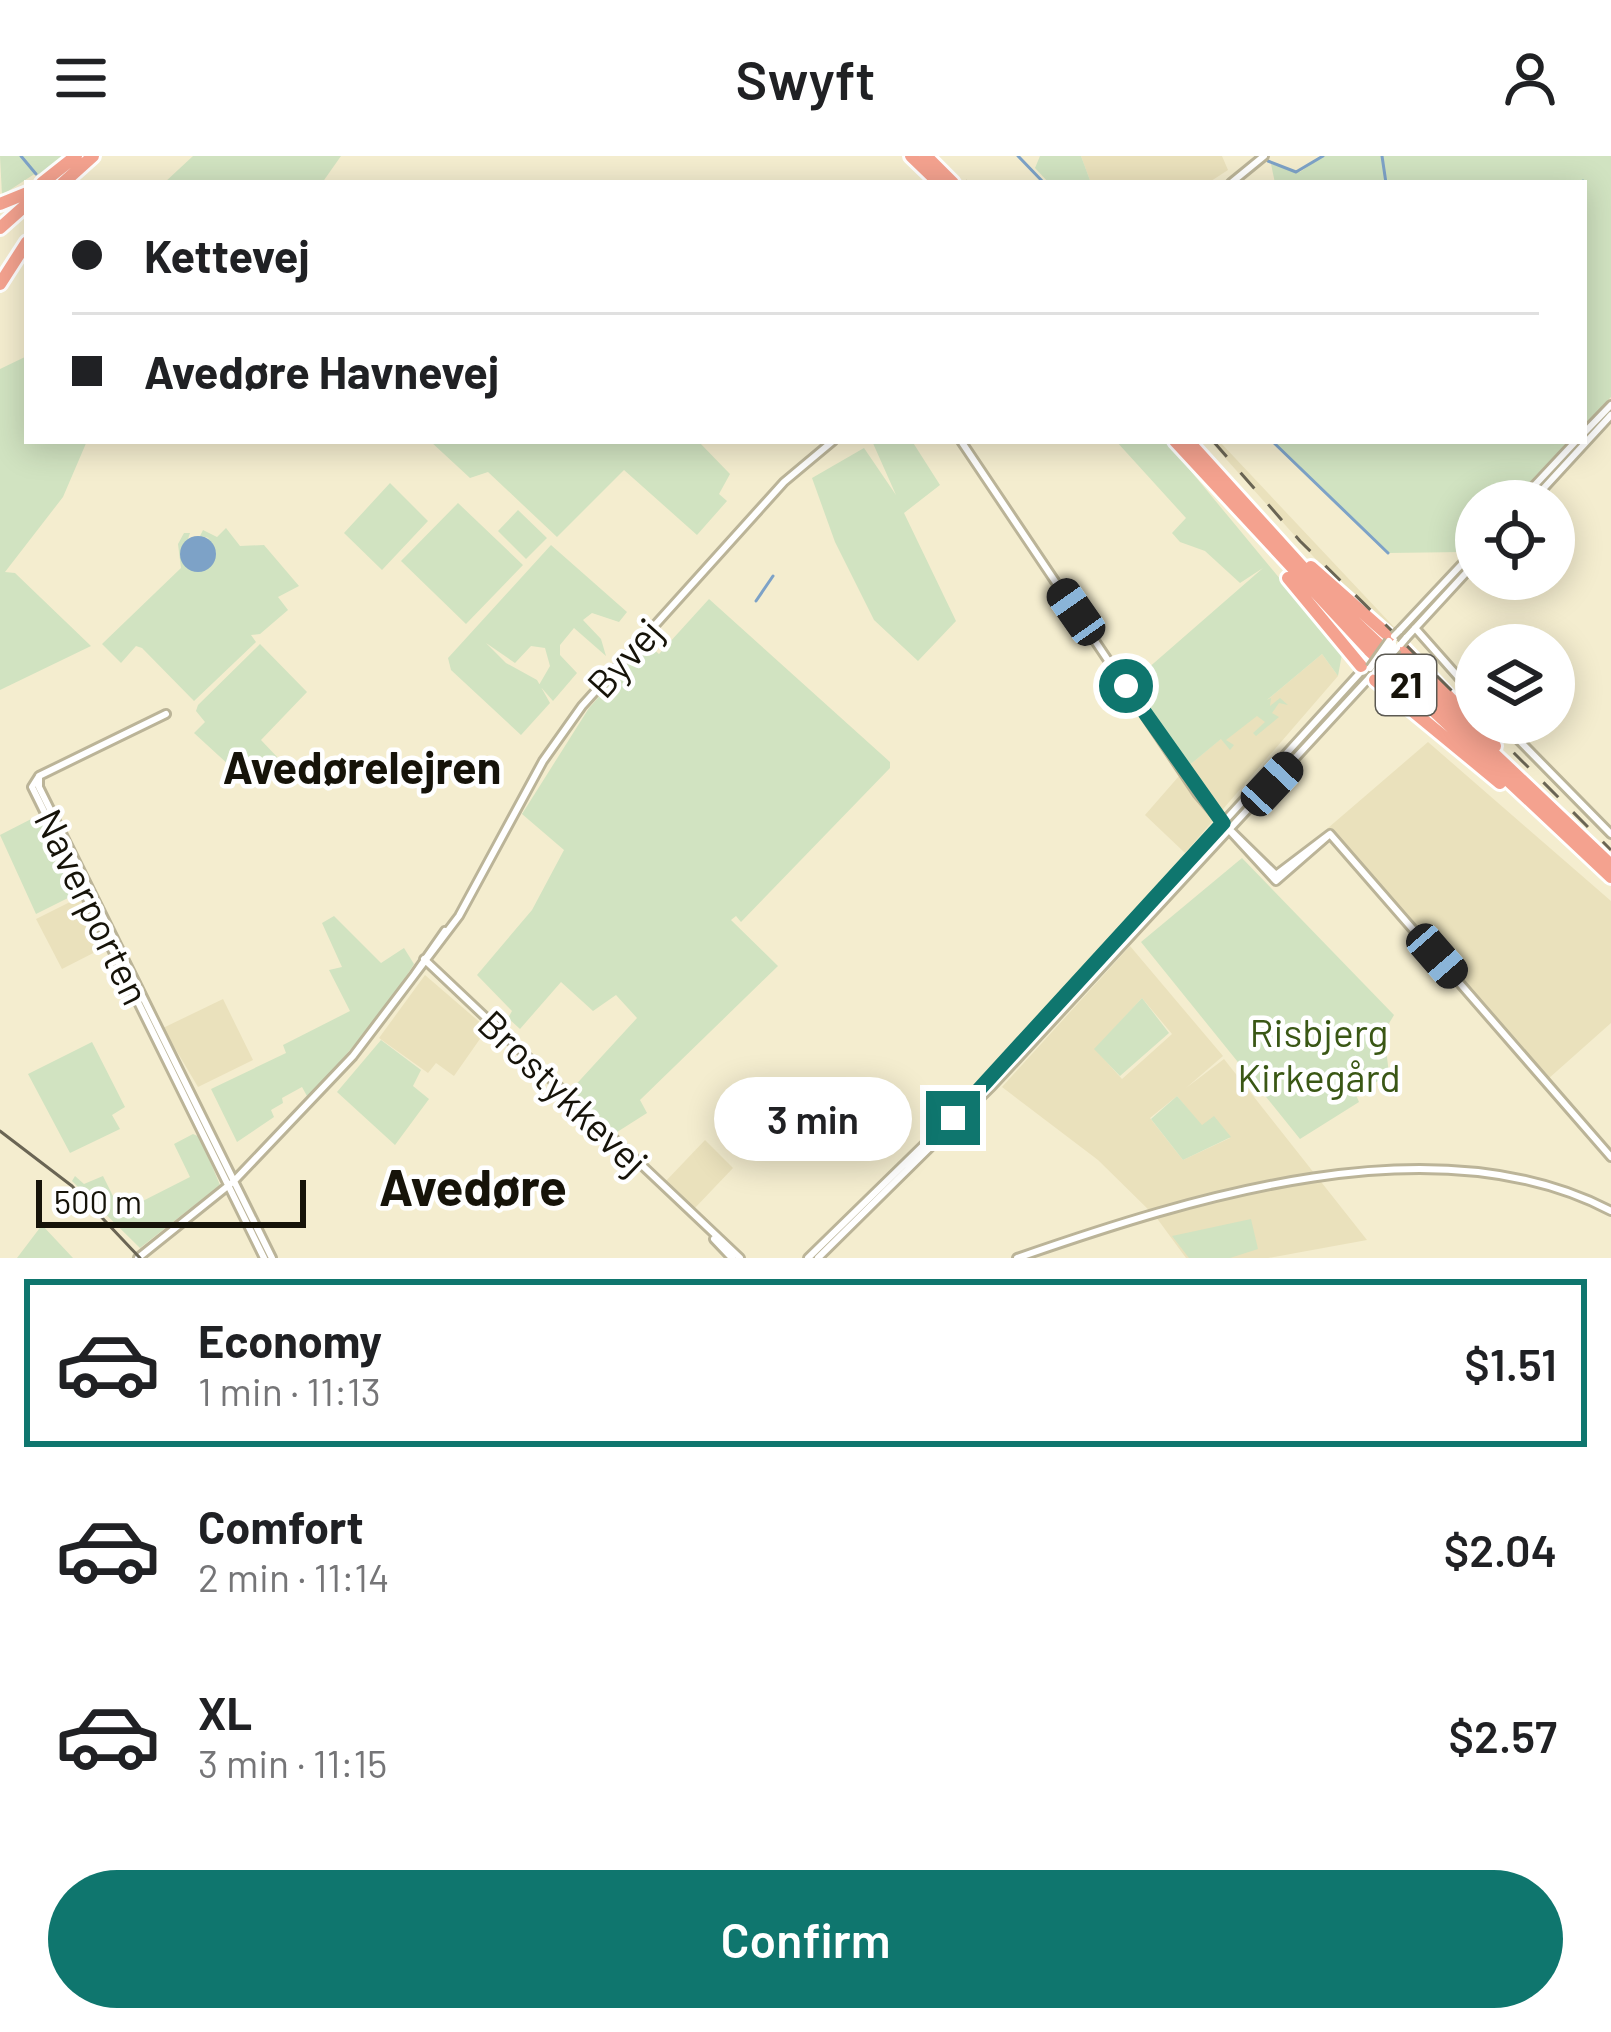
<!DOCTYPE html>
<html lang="en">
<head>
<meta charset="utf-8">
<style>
  :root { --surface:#fff; --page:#f2f2f2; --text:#202124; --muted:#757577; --line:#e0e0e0; --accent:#0f766e }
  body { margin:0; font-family:Barlow,sans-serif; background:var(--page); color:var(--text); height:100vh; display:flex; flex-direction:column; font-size:45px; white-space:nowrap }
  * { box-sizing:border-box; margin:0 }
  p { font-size:39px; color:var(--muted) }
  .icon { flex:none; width:66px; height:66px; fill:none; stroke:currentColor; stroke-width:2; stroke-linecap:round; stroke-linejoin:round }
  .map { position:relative; height:1102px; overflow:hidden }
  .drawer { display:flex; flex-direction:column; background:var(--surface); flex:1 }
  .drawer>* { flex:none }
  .top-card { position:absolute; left:24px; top:24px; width:1563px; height:264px; border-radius:0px; box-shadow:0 6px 30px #0003; display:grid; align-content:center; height:264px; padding:0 48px; background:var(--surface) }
  .tools { position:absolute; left:1455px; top:324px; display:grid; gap:24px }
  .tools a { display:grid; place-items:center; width:120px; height:120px; border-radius:50%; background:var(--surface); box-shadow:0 6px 30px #0003; font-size:60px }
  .scale { position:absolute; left:36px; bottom:30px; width:270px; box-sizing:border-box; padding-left:12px; border:6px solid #161309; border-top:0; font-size:33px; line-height:42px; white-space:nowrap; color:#161309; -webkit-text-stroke:9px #fff; paint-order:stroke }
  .end { position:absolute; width:54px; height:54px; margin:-27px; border:15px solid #0f766e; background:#fff; box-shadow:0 0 0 6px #fff }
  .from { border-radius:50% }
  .bubble { position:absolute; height:84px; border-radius:42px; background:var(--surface); box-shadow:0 6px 30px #0003; font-size:39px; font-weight:600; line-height:84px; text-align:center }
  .car { position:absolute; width:36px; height:72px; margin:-36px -18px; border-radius:15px; box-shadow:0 0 9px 3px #0007; background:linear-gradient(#222 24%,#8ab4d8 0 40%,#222 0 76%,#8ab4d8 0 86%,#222 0) }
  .top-card b { display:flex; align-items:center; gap:42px; height:114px; font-size:45px }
  .top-card b+b { border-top:3px solid var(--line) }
  .top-card i { width:30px; height:30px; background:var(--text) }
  ul { padding:21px 0 0; list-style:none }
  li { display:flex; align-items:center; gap:36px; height:168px; margin:0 24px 18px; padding:0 24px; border:6px solid transparent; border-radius:0px }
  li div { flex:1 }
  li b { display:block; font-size:45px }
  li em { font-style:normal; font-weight:600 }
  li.selected { border-color:var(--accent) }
  li>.icon { width:108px; height:108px; stroke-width:1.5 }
  .primary-button { display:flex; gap:24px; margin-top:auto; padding:24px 48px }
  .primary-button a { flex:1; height:138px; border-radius:72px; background:var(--accent); color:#fff; font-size:48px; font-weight:600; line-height:138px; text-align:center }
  header { display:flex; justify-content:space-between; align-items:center; height:156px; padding:0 48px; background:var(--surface); font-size:54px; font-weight:600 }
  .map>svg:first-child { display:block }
  .built { fill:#eae1bc; fill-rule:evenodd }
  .green { fill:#d1e3c1 }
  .water { fill:#7da2c7 }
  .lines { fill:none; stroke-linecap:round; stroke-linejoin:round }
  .stream { stroke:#7da2c7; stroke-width:3 }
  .tertiary-casing { stroke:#bbb498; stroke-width:12 }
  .motorway-casing { stroke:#fff; stroke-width:18 }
  .tertiary { stroke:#fff; stroke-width:6 }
  .motorway { stroke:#f4a28f; stroke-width:12 }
  .tram { stroke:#6a6554; stroke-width:3 }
  .rail { stroke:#6a6554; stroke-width:3; stroke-dasharray:21 21; stroke-linecap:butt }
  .tertiary-bridge-casing { stroke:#bbb498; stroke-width:12; stroke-linecap:butt }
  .tertiary-bridge { stroke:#fff; stroke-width:6 }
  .route { stroke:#0f766e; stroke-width:15 }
  .labels { text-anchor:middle; stroke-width:9; stroke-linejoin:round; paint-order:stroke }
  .shield { fill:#fff; stroke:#5c5a53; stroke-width:3 }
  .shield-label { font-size:36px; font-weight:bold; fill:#161309 }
  .street-label { font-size:39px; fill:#161309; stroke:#fff }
  .park-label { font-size:39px; fill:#3a5715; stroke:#fff }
  .quarter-label { font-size:45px; font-weight:bold; fill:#161309; stroke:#fff }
  .district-label { font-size:51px; font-weight:bold; fill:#161309; stroke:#fff }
</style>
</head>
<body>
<header><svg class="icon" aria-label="menu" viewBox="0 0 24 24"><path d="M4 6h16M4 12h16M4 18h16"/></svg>Swyft<svg class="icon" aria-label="person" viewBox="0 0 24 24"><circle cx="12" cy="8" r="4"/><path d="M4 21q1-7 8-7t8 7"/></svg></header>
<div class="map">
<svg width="1611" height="1102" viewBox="0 0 1611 1102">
  <rect width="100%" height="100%" fill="#f4edcf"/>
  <!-- built -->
  <path class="built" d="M1081 0H1222L1228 14 1208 27H1091Z
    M1210 285H1219L1394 471 1392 475 1328 417Z
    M1322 498 1338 520 1185 697 1145 659 1186 612Z
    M1428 586 1611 745V867L1548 923 1328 672Z
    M80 741 105 791 62 813 36 763Z
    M1130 790 1223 900 1186 932 1224 903 1367 1084 1268 1102H1186L1156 1061 1098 1004 1002 931ZM1142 842 1172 878 1122 923 1095 893ZM1177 940 1202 970 1230 982 1183 1004 1150 962Z
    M425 819 483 869 482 880 454 920 436 907 428 917 379 882Z
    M223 843 253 904 198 931 163 872Z
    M705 984 733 1012 693 1054 664 1027Z"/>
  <!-- green -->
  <path class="green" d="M0 0H66L41 21 36 17 2 39Z
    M193 0H341L322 27H164Z
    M1040 0H1081L1091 27H1049L1035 12Z
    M1323 0H1611V241L1584 269V27H1275L1271 8 1300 16Z
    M27 200V285H87L63 341 5 416 15 417 91 490 0 534V213Z
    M430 285H698L730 318 719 338 727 345 697 379 624 314 557 381 488 316 470 322Z
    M872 285H912L940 329 904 357 956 465 918 505 874 464 835 386 812 322 864 292 896 339Z
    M1116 285H1166L1342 498 1338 520 1322 498 1267 544 1271 542 1270 550 1280 542 1288 549 1279 547 1272 557 1279 561 1256 580 1253 577 1265 566 1257 560 1226 584 1234 589 1230 594 1221 583 1186 612 1131 527 1263 412 1240 427 1205 395 1180 386 1172 377 1186 362Z
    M1272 285H1569L1512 345H1476V383L1462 396 1388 397Z
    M390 327 428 365 382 414 344 377Z
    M458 347 523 409 466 468 401 405Z
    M518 354 547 382 526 403 498 375Z
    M226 372 240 390 264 389 299 430 278 441 288 454 260 478 251 479 256 486 194 545 142 492 136 490 121 507 102 488 181 412 178 388 184 377H190L181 404 209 382 200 380 203 374 217 381Z
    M551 389 627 456 619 466 592 457 583 464 601 483 606 500 574 472 560 489V499L577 517 553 545 539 529 550 510 545 492 531 490 515 507 486 487 506 507 537 524 550 547 521 579 451 514 448 502Z
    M709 443 890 606V612L741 766 736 760 731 764 778 810 640 944 647 957 614 978 570 935 637 862 616 839 593 855 561 826 520 873 508 862 512 855 477 819 532 754 564 694 522 658 589 552 646 487 659 498Z
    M260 488 307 536 261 584 280 604 254 632 194 577 205 566 196 555 198 549Z
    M39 659 78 737 36 758 0 679Z
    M1242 702 1394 859 1384 876 1389 918 1356 939 1359 946 1300 983 1141 786Z
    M334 760 381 807 404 792 414 808 387 851 319 930 307 940 302 931 282 942 283 947 271 954 274 961 237 986 211 933 286 897 283 889 350 855 329 814 342 811 322 767Z
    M1142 842 1169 877 1120 920 1094 893Z
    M381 884 421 914 413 930 429 943 395 989 337 936Z
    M92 886 125 951 112 959 120 973 70 997 28 918Z
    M1177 940 1202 969 1214 960 1231 981 1183 1004 1151 963Z
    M193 978 200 981 220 1029 140 1092 72 1025 75 1020 84 1028 103 1020 121 1056 190 1021 174 988Z
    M1251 1063 1258 1093 1230 1102H1189L1172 1080Z
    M42 1069 73 1102H17Z"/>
  <!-- water -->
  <path class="water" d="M180 398a18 18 0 1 1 36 0a18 18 0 1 1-36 0Z"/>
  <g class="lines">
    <!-- stream -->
    <path class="stream" d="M21 0 36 18
      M1018 0 1044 27
      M1382 0 1386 27
      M1268 5 1296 16 1323 0
      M1240 27 1242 25
      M1583 27V25
      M1272 285 1388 397
      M756 445 773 420"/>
    <!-- tertiary casing -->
    <g class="tertiary-casing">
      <path id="tertiary" d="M1231 27 1264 0
        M1584 277 1611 249
        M961 285 1197 637 1222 666
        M1520 345 1576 285
        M1532 345 1611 259
        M1415 472 1476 541
        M1399 475 1476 393
        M1406 482 1476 406
        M1502 567 1611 678
        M39 620 32 631 264 1102
        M39 620 166 558
        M39 621V631L272 1102
        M1230 674 1276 719 1330 678
        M1231 676 1276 725 1330 678
        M1330 678 1611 1001
        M424 803 740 1102
        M415 818 445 775
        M714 1083 732 1102
        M138 1102 234 1025 353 900 459 760 543 605 582 550 784 326 833 285
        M808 1102 973 941 1367 509
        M818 1102 992 930 1371 520
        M1017 1102C1190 1042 1436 963 1611 1055"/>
    </g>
    <!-- motorway casing -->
    <g class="motorway-casing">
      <path id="motorway" d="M911 0 939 27
        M926 0 953 27
        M42 27 76 0
        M63 27 93 0
        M0 48 27 37
        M0 72 27 48
        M0 128 27 86
        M1175 285 1369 494 1611 721
        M1188 285 1333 445 1611 709
        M1311 411 1389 480
        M1288 422 1361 510
        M1404 493 1495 590
        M1375 524 1500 627"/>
    </g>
    <!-- tertiary -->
    <use href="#tertiary" class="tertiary"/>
    <!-- motorway -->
    <use href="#motorway" class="motorway"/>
    <!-- tram -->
    <path class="tram" d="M0 975 72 1030 140 1102"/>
    <!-- rail -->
    <path class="rail" d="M966 25 969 27
      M1213 285 1300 385 1392 475
      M1407 490 1476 559
      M1484 567 1611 694"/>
    <!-- tertiary-bridge casing -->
    <g class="tertiary-bridge-casing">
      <path id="tertiary-bridge" d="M1394 480 1399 475
        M1401 488 1406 482
        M1382 509 1397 492
        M1370 512 1389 485
        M1375 516 1393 488"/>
    </g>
    <!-- tertiary-bridge -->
    <use href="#tertiary-bridge" class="tertiary-bridge"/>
  </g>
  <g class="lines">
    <!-- route -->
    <path class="route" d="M953 962 1223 667 1126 530"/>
  </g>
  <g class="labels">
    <!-- shield labels -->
    <rect class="shield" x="1376" y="499" width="60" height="60" rx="9"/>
    <g class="shield-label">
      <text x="1406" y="542">21</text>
    </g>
    <!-- street labels -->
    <g class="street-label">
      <text transform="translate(625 502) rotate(-48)" y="14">Byvej</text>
      <text transform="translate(92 751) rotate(64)" y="14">Naverporten</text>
      <text transform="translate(563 937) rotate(44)" y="14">Brostykkevej</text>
    </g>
    <!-- park labels -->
    <g class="park-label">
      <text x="1319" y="891">Risbjerg<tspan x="1319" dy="45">Kirkegård</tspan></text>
    </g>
    <!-- quarter labels -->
    <g class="quarter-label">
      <text x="362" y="628">Avedørelejren</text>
    </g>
    <!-- district labels -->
    <g class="district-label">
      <text x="473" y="1050">Avedøre</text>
    </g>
  </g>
</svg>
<div class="tools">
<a><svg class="icon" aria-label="locate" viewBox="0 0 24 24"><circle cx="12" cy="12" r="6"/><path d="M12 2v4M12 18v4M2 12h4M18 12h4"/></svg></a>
<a><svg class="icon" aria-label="layers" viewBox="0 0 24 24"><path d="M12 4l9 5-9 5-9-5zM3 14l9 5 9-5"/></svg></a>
</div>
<div class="scale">500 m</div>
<i class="end from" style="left:1126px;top:530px"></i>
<i class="end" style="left:953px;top:962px"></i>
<div class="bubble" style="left:714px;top:921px;width:198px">3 min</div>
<i class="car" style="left:1076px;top:456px;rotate:325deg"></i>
<i class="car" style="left:1272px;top:628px;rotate:43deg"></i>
<i class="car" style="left:1437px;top:800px;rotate:139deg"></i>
<div class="top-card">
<b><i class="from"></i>Kettevej</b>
<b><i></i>Avedøre Havnevej</b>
</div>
</div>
<section class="drawer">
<ul>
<li class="selected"><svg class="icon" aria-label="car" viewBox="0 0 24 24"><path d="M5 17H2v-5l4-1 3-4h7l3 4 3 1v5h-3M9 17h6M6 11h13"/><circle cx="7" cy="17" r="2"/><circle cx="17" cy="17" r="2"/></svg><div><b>Economy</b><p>1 min · 11:13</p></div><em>$1.51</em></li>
<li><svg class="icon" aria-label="car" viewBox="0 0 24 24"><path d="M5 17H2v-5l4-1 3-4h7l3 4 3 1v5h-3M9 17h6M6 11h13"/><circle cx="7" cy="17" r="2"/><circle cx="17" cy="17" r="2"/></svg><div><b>Comfort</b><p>2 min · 11:14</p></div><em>$2.04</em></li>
<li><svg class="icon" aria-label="car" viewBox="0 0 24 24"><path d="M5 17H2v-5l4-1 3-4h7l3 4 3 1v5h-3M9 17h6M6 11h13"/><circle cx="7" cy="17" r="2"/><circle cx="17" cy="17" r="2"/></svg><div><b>XL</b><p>3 min · 11:15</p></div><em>$2.57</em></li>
</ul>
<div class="primary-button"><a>Confirm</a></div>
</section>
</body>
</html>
